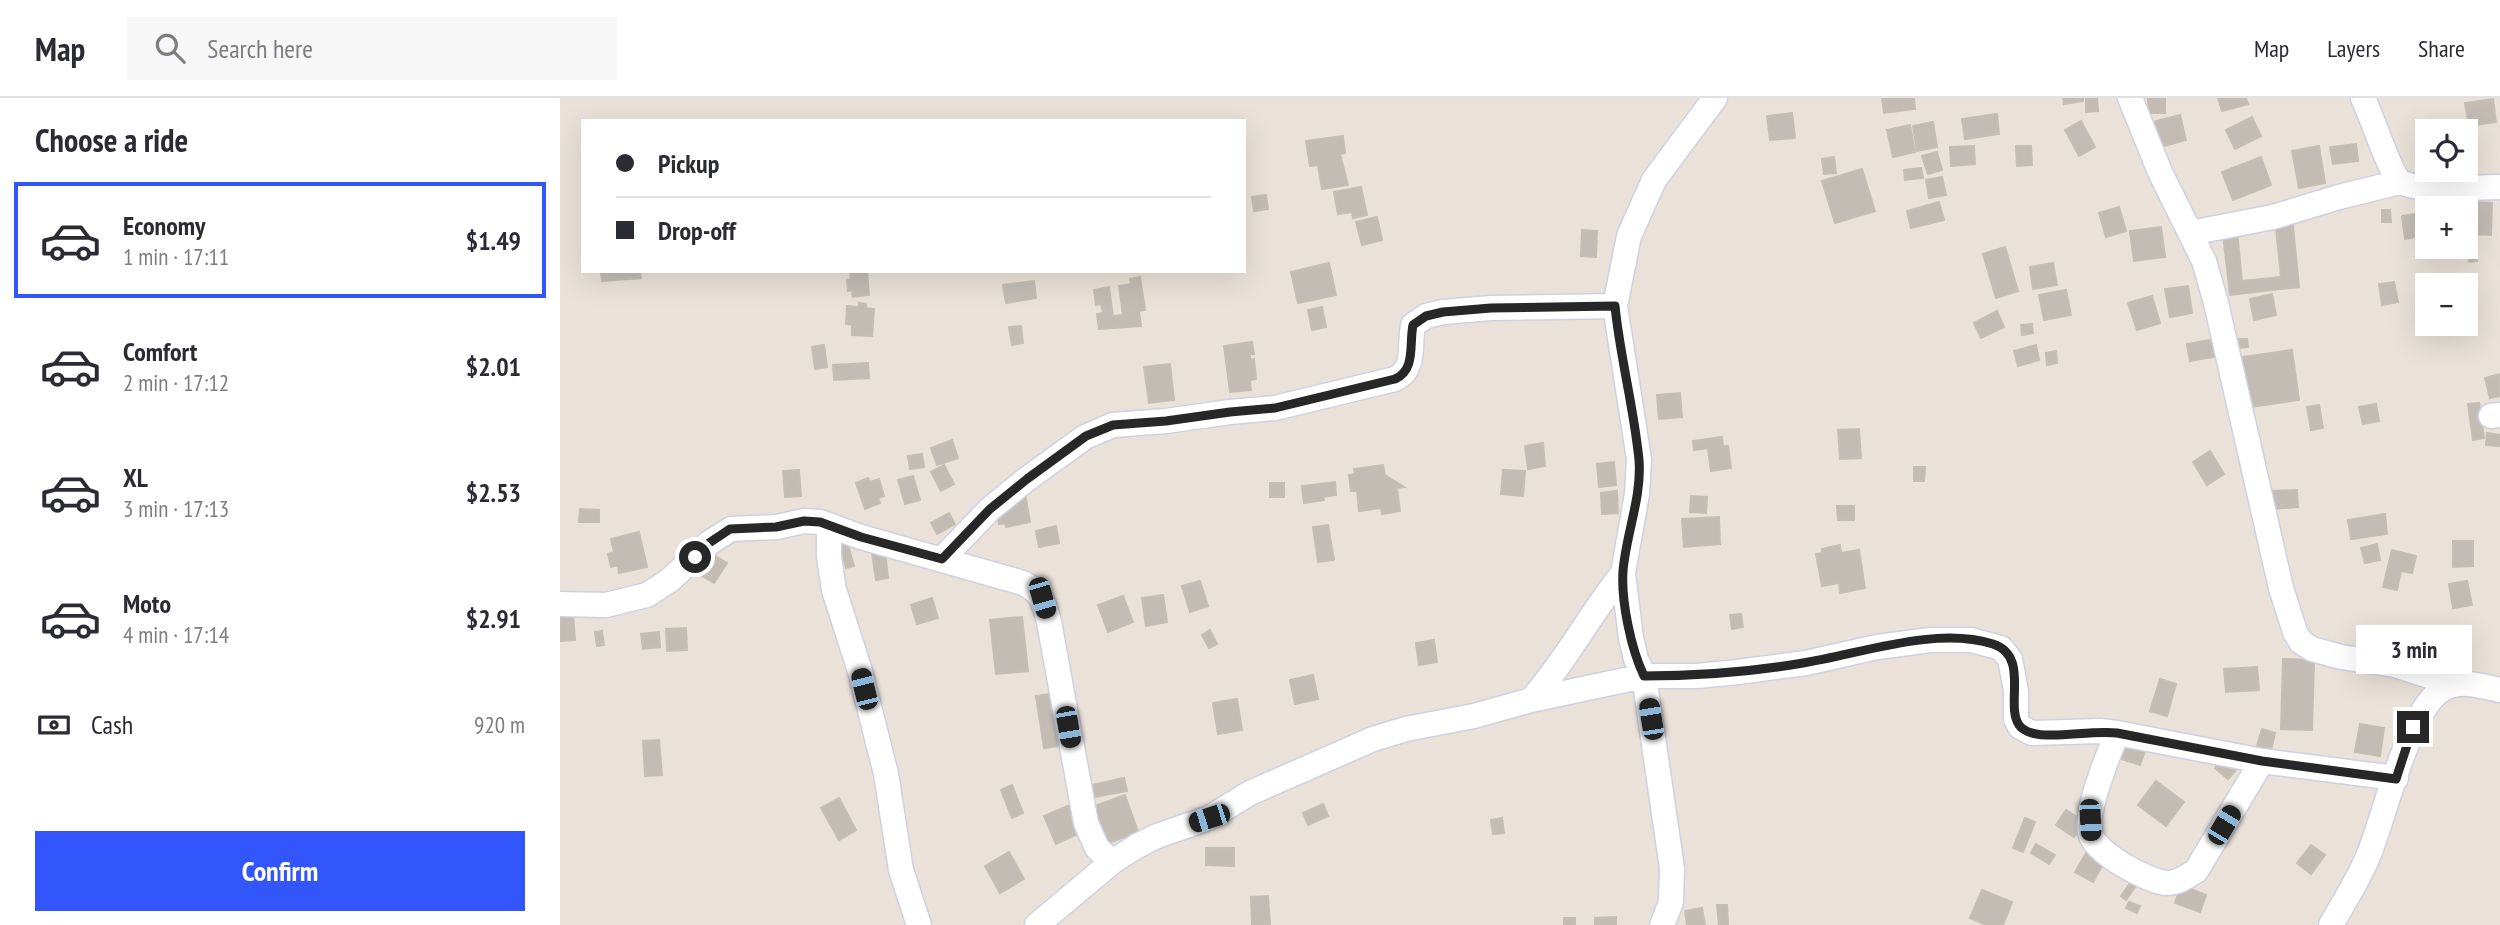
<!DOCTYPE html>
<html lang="en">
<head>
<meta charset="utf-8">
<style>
  :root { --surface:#fff; --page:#f7f7f7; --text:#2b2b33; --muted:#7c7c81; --line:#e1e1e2; --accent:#3356fc }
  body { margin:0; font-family:"PT Sans Narrow",sans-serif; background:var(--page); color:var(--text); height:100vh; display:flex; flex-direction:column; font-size:26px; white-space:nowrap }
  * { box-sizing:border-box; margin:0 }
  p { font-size:23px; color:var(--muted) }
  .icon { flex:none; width:38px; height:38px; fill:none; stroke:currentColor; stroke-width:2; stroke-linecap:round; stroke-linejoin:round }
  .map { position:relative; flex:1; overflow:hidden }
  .sheet { display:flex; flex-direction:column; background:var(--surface); width:560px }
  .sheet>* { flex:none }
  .banner { position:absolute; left:21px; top:21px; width:665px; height:154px; border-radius:0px; box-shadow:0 7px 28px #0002; display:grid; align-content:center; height:154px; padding:0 35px; background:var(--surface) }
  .fabs { position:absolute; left:1855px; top:21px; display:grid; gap:14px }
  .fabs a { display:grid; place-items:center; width:63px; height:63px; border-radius:0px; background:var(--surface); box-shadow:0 7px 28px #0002; font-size:35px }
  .end { position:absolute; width:32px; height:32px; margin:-16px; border:9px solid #272727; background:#fff; box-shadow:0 0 0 4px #fff }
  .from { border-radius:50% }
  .bubble { position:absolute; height:49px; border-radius:0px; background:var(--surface); box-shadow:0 7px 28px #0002; font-size:23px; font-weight:700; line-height:49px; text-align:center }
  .car { position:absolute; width:21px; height:42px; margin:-21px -10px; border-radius:9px; box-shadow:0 0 5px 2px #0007; background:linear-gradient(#222 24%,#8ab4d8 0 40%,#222 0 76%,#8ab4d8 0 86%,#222 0) }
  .banner b { display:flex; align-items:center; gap:24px; height:66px; font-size:26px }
  .banner b+b { border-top:2px solid var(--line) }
  .banner i { width:18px; height:18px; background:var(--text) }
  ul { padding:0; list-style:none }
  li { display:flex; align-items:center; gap:21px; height:116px; margin:0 14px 10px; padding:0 21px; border:4px solid transparent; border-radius:0px }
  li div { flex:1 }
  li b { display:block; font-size:26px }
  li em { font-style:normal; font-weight:700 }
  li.selected { border-color:var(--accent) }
  li>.icon { width:63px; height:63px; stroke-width:1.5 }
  h2 { padding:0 35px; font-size:32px; line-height:84px }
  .pay { display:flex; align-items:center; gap:18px; height:77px; padding:0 35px; font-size:26px }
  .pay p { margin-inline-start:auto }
  .button { display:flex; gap:14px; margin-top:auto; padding:14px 35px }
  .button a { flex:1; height:80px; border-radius:0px; background:var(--accent); color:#fff; font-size:28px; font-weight:700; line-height:80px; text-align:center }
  header { display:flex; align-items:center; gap:42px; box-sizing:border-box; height:98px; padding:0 35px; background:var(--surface); border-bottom:2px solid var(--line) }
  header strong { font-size:33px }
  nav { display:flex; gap:38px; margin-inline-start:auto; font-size:24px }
  .search { width:490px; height:63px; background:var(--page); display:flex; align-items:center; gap:18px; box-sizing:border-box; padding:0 24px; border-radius:0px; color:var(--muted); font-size:26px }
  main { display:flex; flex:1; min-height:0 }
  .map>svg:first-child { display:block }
  .building { fill:#c2bcb5; stroke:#c5beb2; stroke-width:2 }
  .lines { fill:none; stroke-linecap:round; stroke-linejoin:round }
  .minor-casing { stroke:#cdd1e1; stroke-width:27 }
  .minor { stroke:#fff; stroke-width:24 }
  .route { stroke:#272727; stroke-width:9 }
</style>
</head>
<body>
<header>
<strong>Map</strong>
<div class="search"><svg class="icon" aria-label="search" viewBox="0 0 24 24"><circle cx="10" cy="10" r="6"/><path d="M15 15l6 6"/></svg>Search here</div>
<nav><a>Map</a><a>Layers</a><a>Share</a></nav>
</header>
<main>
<section class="sheet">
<h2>Choose a ride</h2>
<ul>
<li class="selected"><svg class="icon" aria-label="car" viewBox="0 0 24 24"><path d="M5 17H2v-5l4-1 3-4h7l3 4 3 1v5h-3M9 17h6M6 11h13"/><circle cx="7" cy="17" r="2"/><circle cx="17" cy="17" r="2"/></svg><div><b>Economy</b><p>1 min · 17:11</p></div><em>$1.49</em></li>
<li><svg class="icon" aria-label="car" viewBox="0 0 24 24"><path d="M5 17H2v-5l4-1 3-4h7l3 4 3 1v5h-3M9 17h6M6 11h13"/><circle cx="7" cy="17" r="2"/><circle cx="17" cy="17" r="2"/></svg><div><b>Comfort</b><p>2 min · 17:12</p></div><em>$2.01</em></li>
<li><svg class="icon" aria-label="car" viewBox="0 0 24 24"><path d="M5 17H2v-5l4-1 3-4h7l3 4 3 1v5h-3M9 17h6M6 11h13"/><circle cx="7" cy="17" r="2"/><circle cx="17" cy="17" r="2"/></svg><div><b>XL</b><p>3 min · 17:13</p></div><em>$2.53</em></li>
<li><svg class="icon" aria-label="car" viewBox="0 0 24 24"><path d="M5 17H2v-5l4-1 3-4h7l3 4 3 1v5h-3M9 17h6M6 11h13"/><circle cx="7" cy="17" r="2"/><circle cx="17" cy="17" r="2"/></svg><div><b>Moto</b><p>4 min · 17:14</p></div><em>$2.91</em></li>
</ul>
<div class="pay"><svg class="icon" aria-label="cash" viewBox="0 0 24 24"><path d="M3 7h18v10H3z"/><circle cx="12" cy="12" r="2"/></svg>Cash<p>920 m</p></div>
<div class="button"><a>Confirm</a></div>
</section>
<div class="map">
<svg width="1940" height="827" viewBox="0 0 1940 827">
  <rect width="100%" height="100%" fill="#eae2d8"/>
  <!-- building -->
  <path class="building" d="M1322 0H1354L1355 11 1324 15Z
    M1503 0H1523V3L1504 6Z
    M1526 0H1537L1538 13 1526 14Z
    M1605 0V15H1589L1588 1Z
    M1658 0H1686L1688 6 1662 13Z
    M1933 1 1936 24 1909 28 1905 5Z
    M1232 15 1235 40 1210 42 1207 18Z
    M1437 16 1439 36 1405 41 1402 21Z
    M1620 17 1626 42 1600 49 1593 24Z
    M1692 19 1701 38 1675 51 1666 32Z
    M1521 23 1535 49 1519 58 1505 32Z
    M1373 24 1377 49 1357 53 1353 28Z
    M1350 27 1355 54 1333 59 1327 32Z
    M783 38 785 55 780 56 788 87 762 91 758 67 750 68 746 43Z
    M1796 46 1798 63 1773 66 1770 49Z
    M1414 48 1415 66 1391 68 1390 49Z
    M1456 48H1471L1472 67 1457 68Z
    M1759 48 1765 85 1739 90 1732 53Z
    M1377 54 1382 72 1368 76 1362 58Z
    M1274 59 1276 75 1264 76 1262 61Z
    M1701 59 1711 87 1673 102 1662 74Z
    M1361 70 1363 80 1345 82 1344 72Z
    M1302 71 1315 113 1275 125 1262 83Z
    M1382 79 1386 97 1369 100 1366 82Z
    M801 89 807 117 793 120 792 114 778 116 774 94Z
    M706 97 708 111 694 113 692 99Z
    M1379 104 1384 122 1351 130 1347 113Z
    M1911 104 1932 105 1931 137 1910 136Z
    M1559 109 1566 133 1546 139 1539 115Z
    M1822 112H1830L1831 124H1822Z
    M1867 114V137L1845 141 1842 118Z
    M817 119 822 142 802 147 796 124Z
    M1733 128 1739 189 1670 197 1663 136 1677 134 1682 183 1721 179 1716 130Z
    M1601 129 1605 159 1574 163 1570 133Z
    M1022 132 1037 133 1036 159 1021 158Z
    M1915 146 1917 163 1909 164 1907 147Z
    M1445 149 1458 193 1436 200 1423 156Z
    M769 165 776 197 738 205 731 174Z
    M1493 165 1497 187 1473 191 1470 169Z
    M41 173H80L81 180 42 183Z
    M290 173H307L309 197 293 199 292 192 288 193 287 182 291 181Z
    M580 179 585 212 579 213 581 228 539 231 537 216 543 215 541 206 536 207 534 192 549 189 553 218 563 217 559 188 571 186 570 181Z
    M474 183 476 200 446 205 443 187Z
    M1834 184 1838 204 1822 207 1819 186Z
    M1628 188 1632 215 1610 219 1605 191Z
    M1506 192 1511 217 1484 222 1479 197Z
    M1712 196 1716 217 1694 222 1690 201Z
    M1592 198 1600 225 1577 232 1568 205Z
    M299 205 306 206V210L314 211 312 238 292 237V227L286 226 287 208 299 209Z
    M762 209 766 229 752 232 748 212Z
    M1437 213 1444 229 1421 240 1414 225Z
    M1472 226 1473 235 1462 237 1461 227Z
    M461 228 463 245 452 247 449 229Z
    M1661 240 1664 257 1630 263 1627 246Z
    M1676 241H1687L1688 249 1677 250Z
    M692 244 694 256H690V262L694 261 696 281 690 282 691 292 670 294 664 248Z
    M264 247 267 269 255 271 252 249Z
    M1476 247 1479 262 1458 268 1454 253Z
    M1732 252 1739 302 1690 309 1683 259Z
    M1496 253 1497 265 1487 267 1486 255Z
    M308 265 309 280 274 282 273 267Z
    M610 266 614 302 589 305 584 269Z
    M1940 276V298L1930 300 1925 280Z
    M1120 295 1122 319 1099 321 1097 297Z
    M1919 305 1924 340 1913 342 1908 306Z
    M1816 306 1819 323 1803 326 1799 309Z
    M1759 307 1763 330 1751 332 1747 309Z
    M1299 331 1301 360 1280 361 1278 332Z
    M1927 335 1940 337V348L1926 347Z
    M1162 339 1163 348 1134 352 1133 343Z
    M392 342 398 360 377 367 371 350Z
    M983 345 985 368 968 371 965 348Z
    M1168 348 1171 370 1151 373 1148 351Z
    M1650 353 1664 376 1647 387 1633 364Z
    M362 356 364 369 350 371 348 358Z
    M1054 364 1056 387 1039 389 1037 366Z
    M384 367 394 386 381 393 371 374Z
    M823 367 825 377 844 389 837 390 840 413 822 416 821 410 799 413 797 393H791L789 377 795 376 794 371Z
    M1354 369H1365L1364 383H1354Z
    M239 372 241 398 225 399 223 373Z
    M943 372 965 373 963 398 941 396Z
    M353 378 360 402 345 406 338 382Z
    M308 380 310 384 319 381 324 398 318 400 320 405 305 411 296 385Z
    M775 384 776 397 763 399 764 402 744 405 742 388Z
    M710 385H724V399H710Z
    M1737 392 1738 409 1712 411 1711 393Z
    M1057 393 1058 415 1042 416 1041 395Z
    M465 396 470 424 446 429 445 425 439 426 436 412 453 408 451 399Z
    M1131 398 1147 399 1146 415 1130 414Z
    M1277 408H1294V422H1278Z
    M20 411 39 412V424H19Z
    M389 415 395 426 377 436 371 425Z
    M1825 416 1827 436 1791 441 1788 422Z
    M1159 419 1160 446 1124 449 1122 421Z
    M768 427 774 462 758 464 753 429Z
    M496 428 499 445 479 449 476 433Z
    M79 434 87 469 59 475 58 467 51 469 48 456 54 454 51 441Z
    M286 440 294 468 286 470 278 442Z
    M1893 443H1913V468L1893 469Z
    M1817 446 1820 462 1805 465 1801 450Z
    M1280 447 1281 455 1299 452 1305 490 1280 495 1279 485 1262 488 1256 456 1262 455V451Z
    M1832 452 1856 458 1852 475 1841 473 1837 492 1823 489Z
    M147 453 167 465 154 485 134 473Z
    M325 454 328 480 316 482 312 455Z
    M640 483 648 508 630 514 622 488Z
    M1907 483 1912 507 1893 510 1889 486Z
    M603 497 607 524 586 528 582 500Z
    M563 498 573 524 548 534 538 507Z
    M372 500 378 520 357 526 351 507Z
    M0 516H13L15 542 0 543Z
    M1181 516 1183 529 1172 531 1170 517Z
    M462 519 468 573 436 576 430 522Z
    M126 530 127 552 107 553 106 531Z
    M650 532 657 546 649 550 642 537Z
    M42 533 44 547 37 548 35 534Z
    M99 534 100 549 83 551 81 536Z
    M874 542 877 564 859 567 856 545Z
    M1723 561 1754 562 1752 632 1721 631Z
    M1697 569 1699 592 1666 594 1664 571Z
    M753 577 758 601 735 606 730 582Z
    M1600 581 1616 586 1607 618 1590 613Z
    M497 595 505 647 484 650 476 598Z
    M677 601 682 632 658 636 653 605Z
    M1800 626 1824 630 1820 658 1795 654Z
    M1702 631 1715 635 1711 652 1697 648Z
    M99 642 102 677 85 678 83 643Z
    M1559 645 1585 653 1580 667 1555 659Z
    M1664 659 1677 671 1668 681 1655 670Z
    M564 680 567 693 534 699 532 687Z
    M1596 683 1624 704 1606 728 1578 707Z
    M452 687 463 715 452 720 441 692Z
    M565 697 578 734 546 746 532 709Z
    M279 700 296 732 279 742 261 710Z
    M763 706 768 718 748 727 743 715Z
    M510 707 522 734 496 746 484 718Z
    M1506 712 1524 723 1514 739 1496 727Z
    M942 720 944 735 933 736 931 722Z
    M1465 720 1475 724 1463 754 1453 750Z
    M1476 746 1495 757 1489 766 1471 755Z
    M1751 747 1765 757 1751 776 1737 765Z
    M1530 748 1548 758 1533 784 1515 774Z
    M646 750H674V768L646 767Z
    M449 754 464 781 440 795 425 768Z
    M1573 781 1578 785 1566 802 1561 798Z
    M1621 787 1646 797 1640 814 1615 805Z
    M1422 792 1452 804 1443 827H1426L1410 820Z
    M708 798 710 827H692L691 799Z
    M1569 804 1580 808 1577 815 1566 810Z
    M1157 807H1167L1168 827H1159Z
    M1142 810 1145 827H1127L1125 813Z
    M1056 819V827H1035V820Z
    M1004 820H1015V827H1004Z"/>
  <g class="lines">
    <!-- minor casing -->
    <g class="minor-casing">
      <path id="minor" d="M1570 0 1600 74 1644 163 1656 205 1721 490 1735 534 1741 544 1752 551 1781 559 1835 567 1894 586
        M1803 0C1811 16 1831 78 1841 84 1857 94 1920 89 1940 89
        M1630 135 1713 119 1779 99 1840 84
        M1931 318 1940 317
        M269 427V459L274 492 300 573 326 676 341 772 359 827
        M382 461 430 411 467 381 525 339 553 327 606 323 670 314 715 310 835 281C856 272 849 246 853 227L866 218 883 214 931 210 1055 208
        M0 506 46 507 87 497 110 482 149 445 171 431 217 429 244 423 260 424 301 439 463 485C483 495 483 503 489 524L526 725 537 750 552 764
        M971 602C1006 563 1030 516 1063 475
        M1557 635C1548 658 1525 712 1530 735 1535 755 1587 783 1606 785 1617 786 1627 778 1636 773L1702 663
        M477 827 552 764 577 748 597 738 649 720 690 695 813 641 846 631 914 618 971 602 1084 578H1137L1178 574 1246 565 1317 549 1371 542H1411L1441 550 1450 561 1456 593V621L1460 629 1472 635 1540 633 1557 635 1702 663 1836 680
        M1102 827 1111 804 1112 770 1084 578 1076 561 1071 540 1063 475 1077 396 1079 361 1055 208 1069 138 1094 82 1155 0
        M1771 827C1784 804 1799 781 1809 756 1825 717 1849 610 1883 591 1901 581 1921 588 1940 592"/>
    </g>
    <!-- minor -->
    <use href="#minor" class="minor"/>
  </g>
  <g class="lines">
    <!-- route -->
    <path class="route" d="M135 459 149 445 170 431 216 429 244 423 260 424 301 439 382 461 430 411 467 381 526 338 553 327 606 323 670 314 715 310 835 281C856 272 849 246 853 227L866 218 883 214 931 210 1055 208C1060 259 1074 310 1079 362 1082 399 1066 436 1063 473 1061 503 1071 551 1084 578 1138 578 1190 574 1243 565 1300 556 1375 528 1433 546 1470 558 1445 607 1459 627 1461 630 1467 634 1472 635 1492 641 1532 632 1557 635L1702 663 1836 681 1853 629"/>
  </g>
</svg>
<div class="fabs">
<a><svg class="icon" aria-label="locate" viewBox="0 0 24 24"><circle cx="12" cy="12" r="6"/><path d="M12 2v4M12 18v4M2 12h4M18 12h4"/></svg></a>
<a>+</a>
<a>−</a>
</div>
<i class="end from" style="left:135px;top:459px"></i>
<i class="end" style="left:1853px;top:629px"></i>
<div class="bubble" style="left:1796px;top:527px;width:116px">3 min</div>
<i class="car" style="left:482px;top:500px;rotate:164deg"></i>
<i class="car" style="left:304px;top:591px;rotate:346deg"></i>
<i class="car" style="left:1091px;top:621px;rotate:351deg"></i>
<i class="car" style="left:508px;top:629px;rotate:170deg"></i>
<i class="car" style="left:649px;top:720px;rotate:252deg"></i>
<i class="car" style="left:1530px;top:722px;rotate:177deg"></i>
<i class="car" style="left:1664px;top:727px;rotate:31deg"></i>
<div class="banner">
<b><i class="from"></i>Pickup</b>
<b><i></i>Drop-off</b>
</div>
</div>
</main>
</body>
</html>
